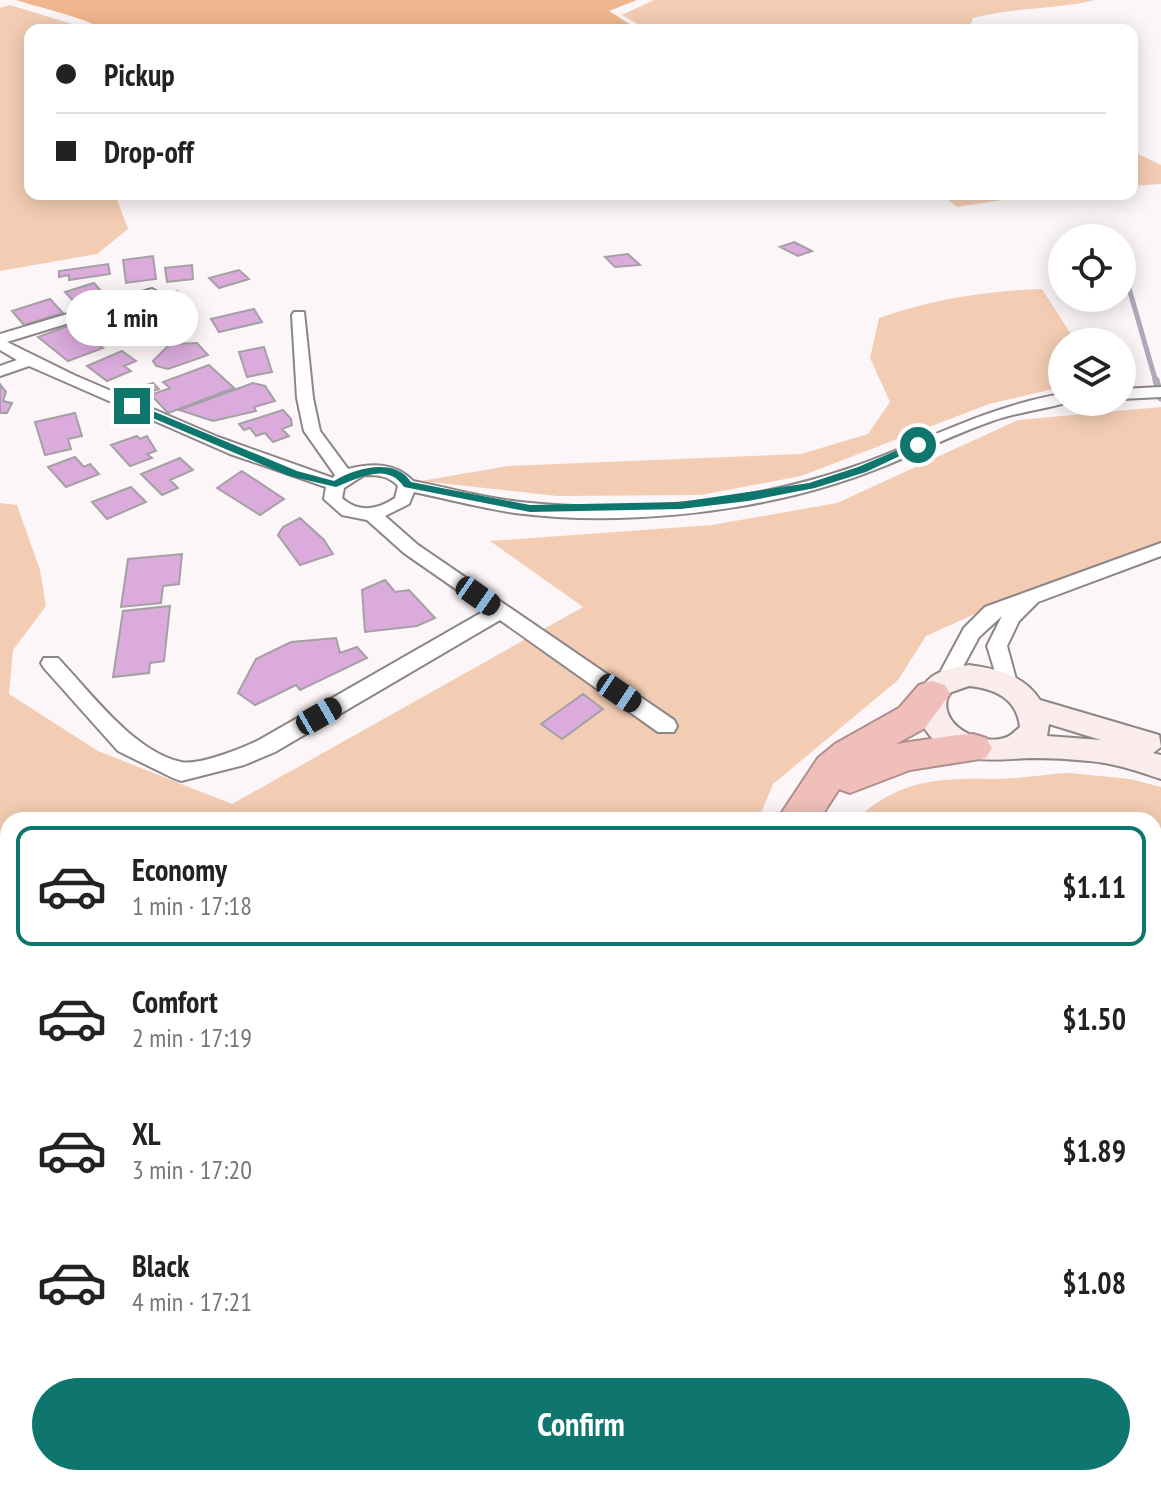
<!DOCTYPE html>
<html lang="en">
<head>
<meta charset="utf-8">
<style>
  :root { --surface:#fff; --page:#f2f2f2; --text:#222; --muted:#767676; --line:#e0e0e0; --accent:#0f766e }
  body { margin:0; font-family:"PT Sans Narrow",sans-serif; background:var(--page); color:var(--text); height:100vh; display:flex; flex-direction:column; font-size:30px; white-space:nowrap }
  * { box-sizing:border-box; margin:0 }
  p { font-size:26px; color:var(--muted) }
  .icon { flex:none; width:44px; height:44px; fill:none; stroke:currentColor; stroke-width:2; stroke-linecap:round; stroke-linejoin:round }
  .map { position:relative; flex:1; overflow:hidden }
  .details { position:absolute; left:0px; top:812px; width:1162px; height:674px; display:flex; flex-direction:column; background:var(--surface); border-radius:24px 24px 0 0; box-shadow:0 4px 20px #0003 }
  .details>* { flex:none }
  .banner { position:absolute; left:24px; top:24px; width:1114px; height:176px; border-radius:16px; box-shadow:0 4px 20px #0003; display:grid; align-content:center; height:176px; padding:0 32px; background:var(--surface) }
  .tools { position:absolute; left:1048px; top:224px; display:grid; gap:16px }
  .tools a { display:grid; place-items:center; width:88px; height:88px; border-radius:50%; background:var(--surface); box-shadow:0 4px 20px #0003; font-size:40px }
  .end { position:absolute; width:36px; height:36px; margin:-18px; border:10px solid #0f766e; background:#fff; box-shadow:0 0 0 4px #fff }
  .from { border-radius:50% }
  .bubble { position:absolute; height:56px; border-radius:28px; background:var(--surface); box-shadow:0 4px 20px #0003; font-size:26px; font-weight:700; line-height:56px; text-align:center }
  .car { position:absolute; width:24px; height:48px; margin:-24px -12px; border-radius:10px; box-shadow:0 0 6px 2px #0007; background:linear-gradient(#222 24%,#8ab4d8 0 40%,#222 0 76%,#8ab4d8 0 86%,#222 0) }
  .banner b { display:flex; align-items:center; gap:28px; height:76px; font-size:30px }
  .banner b+b { border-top:2px solid var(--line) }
  .banner i { width:20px; height:20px; background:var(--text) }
  ul { padding:14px 0 0; list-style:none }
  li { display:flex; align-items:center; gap:24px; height:120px; margin:0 16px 12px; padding:0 16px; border:4px solid transparent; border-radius:16px }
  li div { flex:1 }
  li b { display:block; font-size:30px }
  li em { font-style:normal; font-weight:700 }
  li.active { border-color:var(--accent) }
  li>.icon { width:72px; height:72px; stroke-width:1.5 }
  .action { display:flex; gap:16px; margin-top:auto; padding:16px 32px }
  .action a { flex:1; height:92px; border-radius:48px; background:var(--accent); color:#fff; font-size:32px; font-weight:700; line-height:92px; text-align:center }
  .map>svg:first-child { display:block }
  .green { fill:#f3cdb3 }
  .forest { fill:#f0b78f }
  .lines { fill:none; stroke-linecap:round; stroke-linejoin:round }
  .stream-far1 { stroke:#aea9bb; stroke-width:5 }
  .stream { stroke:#aea9bb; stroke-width:7 }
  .building { fill:#daabdb; stroke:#a5a0a5; stroke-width:2 }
  .street-casing { stroke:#8d8688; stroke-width:4 }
  .secondary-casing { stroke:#8d8688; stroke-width:4 }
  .highway-casing { stroke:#af8e8b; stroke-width:4 }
  .street { fill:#fff; fill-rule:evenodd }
  .secondary { fill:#faecea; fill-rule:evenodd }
  .highway { fill:#f0bfba; fill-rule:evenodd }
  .route { fill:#0f766e }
</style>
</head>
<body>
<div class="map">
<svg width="1161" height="1485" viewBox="0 0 1161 1485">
  <rect width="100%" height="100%" fill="#fdf6f8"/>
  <!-- green -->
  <path class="green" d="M654 0H1095C1054 10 1013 7 973 18L968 30H648L622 15Z
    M10 5 92 30H30V194H115L128 229 97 254 0 271V8Z
    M1132 151 1161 165V184L1132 186Z
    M942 194H1040L957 207Z
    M1042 289 1076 342H1062V387L989 404 801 476 701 495 557 496 421 481 508 466 801 454 868 434 890 402 870 358 879 318C933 299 985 291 1042 289Z
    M1161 407V542L1149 552 995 605 926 636 898 680 773 784 758 820H8V912H0V503L17 505 40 570 46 606 13 650 9 694 98 751 232 804 583 607 490 541 712 525 837 503 1018 420Z
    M1069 773 1130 779 1161 787V955H1154V820H856C898 779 941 778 995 779 1019 779 1045 774 1069 773Z
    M1154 1159H1161V1481C1125 1485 1046 1485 1013 1478H1154Z"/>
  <!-- forest -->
  <path class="forest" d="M16 0H637L609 11 639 30H104C90 19 37 7 16 0Z"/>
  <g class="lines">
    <!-- stream-far1 -->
    <path class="stream-far1" d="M1122 264 1156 382"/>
    <!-- stream -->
    <path class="stream" d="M1156 380 1161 398"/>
  </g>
  <!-- building -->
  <path class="building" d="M794 242 812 251 798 256 780 247Z
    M628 254 640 265 615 267 605 257Z
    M153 256 156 279 126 283 123 260Z
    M108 264 110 274 69 280V275L59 277V271Z
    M192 265 193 279 167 282 165 268Z
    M239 270 249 279 219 288 209 278Z
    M94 283 108 299 79 307 65 292Z
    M177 291 192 305 158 316 143 301Z
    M50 299 63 313 24 325 12 311Z
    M254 309 262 322 219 332 211 319Z
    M73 324 103 348 68 361 38 337Z
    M197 343 208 355 168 369 156 366 153 361 170 344Z
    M264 347 272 372 247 377 239 352Z
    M122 351 136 361 124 366 131 371 107 381 87 366Z
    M209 365 234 388 168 413 151 395 170 388 163 382Z
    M153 383 159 389 139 396 126 392Z
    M253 383 265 386 275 401 254 407 256 411 213 421 179 410Z
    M0 384 6 392 3 401 12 403 7 413H0Z
    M283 410 291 419 292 425 282 429 289 436 273 442 265 433 256 436 250 428 244 430 239 424Z
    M75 413 82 436 68 439 71 449 45 455 35 422Z
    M137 436 140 439 147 436 156 451 147 454 152 458 130 466 111 445Z
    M75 457 84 467 90 464 99 474 66 487 48 467Z
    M180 458 193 470 170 480 178 488 162 495 141 474Z
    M242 471 284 499 260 515 217 488Z
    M131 487 146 502 107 519 92 502Z
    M300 518 324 540 333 554 300 565 278 535 283 527Z
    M182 554 179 584 163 586 161 603 121 607 128 559Z
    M385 580 395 592 409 590 435 618 417 626 365 632 362 590Z
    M170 606 164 661 150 663 149 673 113 677 123 611Z
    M336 638 340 653 357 647 367 658 300 690 296 685 255 705 238 693 256 659 291 642Z
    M583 694 603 709 562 739 541 724Z
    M0 1477 8 1478 55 1481 53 1485H0Z
    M128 1478H207L205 1485H126Z
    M255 1478H515L514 1485H253Z
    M550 1478H640L638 1485H548Z"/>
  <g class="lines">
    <!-- street casing -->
    <g class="street-casing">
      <path id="street" d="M152 289 159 293 157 296 7 342 74 375 218 437 333 478 335 475 304 431 297 398 292 315 294 312H304L313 398 320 431 348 469C371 463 395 462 413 481 449 488 484 498 520 502 630 514 752 503 856 466 926 441 988 406 1062 394V402H1068C1043 410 1017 412 992 421 938 440 889 468 834 484 738 514 615 526 515 513 481 508 448 499 414 492L409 504 385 516 418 545 674 720 677 726 674 732H658L500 620 275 752 244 765 181 781 173 778 118 751 44 668 41 663 44 658H58C90 692 134 752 181 762 198 766 243 748 259 740L486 610 404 553 367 520 342 515 324 499 326 487 230 454 29 366 0 376V366L17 360 0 350V334ZM364 475C377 475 388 475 398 486L395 498C377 510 358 513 342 498L344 488Z
        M1161 387V397L1122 399V389Z
        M1161 543V556L1038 602 1019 621 1007 646 1017 683 1014 688H1000L987 646 1002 616 979 637 952 687H938L935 682 964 628 985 607Z
        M0 1138H8V1166H0Z
        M744 1478H778L779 1485H745Z"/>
    </g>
    <!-- secondary casing -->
    <g class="secondary-casing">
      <path id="secondary" d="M969 665C997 669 1024 675 1040 700L1159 735 1161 747 1153 753 1161 755V779C1137 771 1114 763 1089 761 1070 759 1052 758 1033 758 992 759 947 769 922 724 914 709 917 698 925 684 934 670 954 668 969 665ZM969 686C996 689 1017 699 1020 727 1015 731 1010 737 1004 738 978 746 935 723 949 693ZM1049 724 1101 740 1047 736Z"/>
    </g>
    <!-- highway casing -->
    <g class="highway-casing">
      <path id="highway" d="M932 681 945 685 950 694 925 728 896 744 957 735 973 734 986 738 992 748 986 758 910 770 850 793 839 789 819 820H777L818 758 835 744 899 708 919 685Z
        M0 915H8V953H0Z
        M1154 983H1161V1023H1154Z
        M0 1037H8V1081H0Z
        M1154 1097H1161V1143H1154Z
        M846 1478H943L946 1485H849Z"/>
    </g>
    <!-- street -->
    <use href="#street" class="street"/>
    <!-- secondary -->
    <use href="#secondary" class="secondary"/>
    <!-- highway -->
    <use href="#highway" class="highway"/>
  </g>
  <!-- route -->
  <path class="route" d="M129 404H136L297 471 334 481C355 468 395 457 411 482L530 505 681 502 809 483 858 467 914 443 923 445 866 472 815 488 748 501 681 509 530 512 404 487C387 461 357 479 336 487L289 476 129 408Z"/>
</svg>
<div class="tools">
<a><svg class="icon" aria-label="locate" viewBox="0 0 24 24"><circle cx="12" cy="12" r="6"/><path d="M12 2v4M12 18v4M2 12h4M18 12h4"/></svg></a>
<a><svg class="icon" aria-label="layers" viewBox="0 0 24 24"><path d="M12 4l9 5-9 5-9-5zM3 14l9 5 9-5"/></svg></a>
</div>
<i class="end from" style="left:918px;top:445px"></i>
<i class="end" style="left:132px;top:406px"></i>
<div class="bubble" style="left:66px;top:290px;width:132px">1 min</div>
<i class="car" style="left:478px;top:596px;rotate:125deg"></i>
<i class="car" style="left:619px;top:693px;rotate:124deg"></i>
<i class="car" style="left:319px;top:716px;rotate:60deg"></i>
<div class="banner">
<b><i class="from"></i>Pickup</b>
<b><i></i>Drop-off</b>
</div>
<section class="details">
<ul>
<li class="active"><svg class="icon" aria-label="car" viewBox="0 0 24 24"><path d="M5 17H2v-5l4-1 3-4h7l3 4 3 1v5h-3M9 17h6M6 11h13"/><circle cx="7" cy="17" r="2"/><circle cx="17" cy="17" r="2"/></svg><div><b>Economy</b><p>1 min · 17:18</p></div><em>$1.11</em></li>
<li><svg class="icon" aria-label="car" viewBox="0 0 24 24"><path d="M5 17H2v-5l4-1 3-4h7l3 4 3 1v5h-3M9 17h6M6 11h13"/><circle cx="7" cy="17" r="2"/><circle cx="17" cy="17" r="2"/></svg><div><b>Comfort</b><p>2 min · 17:19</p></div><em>$1.50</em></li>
<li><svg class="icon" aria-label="car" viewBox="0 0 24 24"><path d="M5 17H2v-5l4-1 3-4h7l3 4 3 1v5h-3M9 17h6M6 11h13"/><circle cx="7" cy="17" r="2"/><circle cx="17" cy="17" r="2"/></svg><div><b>XL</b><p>3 min · 17:20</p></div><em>$1.89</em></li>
<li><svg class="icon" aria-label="car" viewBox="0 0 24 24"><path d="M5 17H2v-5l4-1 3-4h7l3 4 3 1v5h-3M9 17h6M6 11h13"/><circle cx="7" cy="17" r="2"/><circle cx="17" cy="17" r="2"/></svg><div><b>Black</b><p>4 min · 17:21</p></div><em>$1.08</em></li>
</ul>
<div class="action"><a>Confirm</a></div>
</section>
</div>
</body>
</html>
